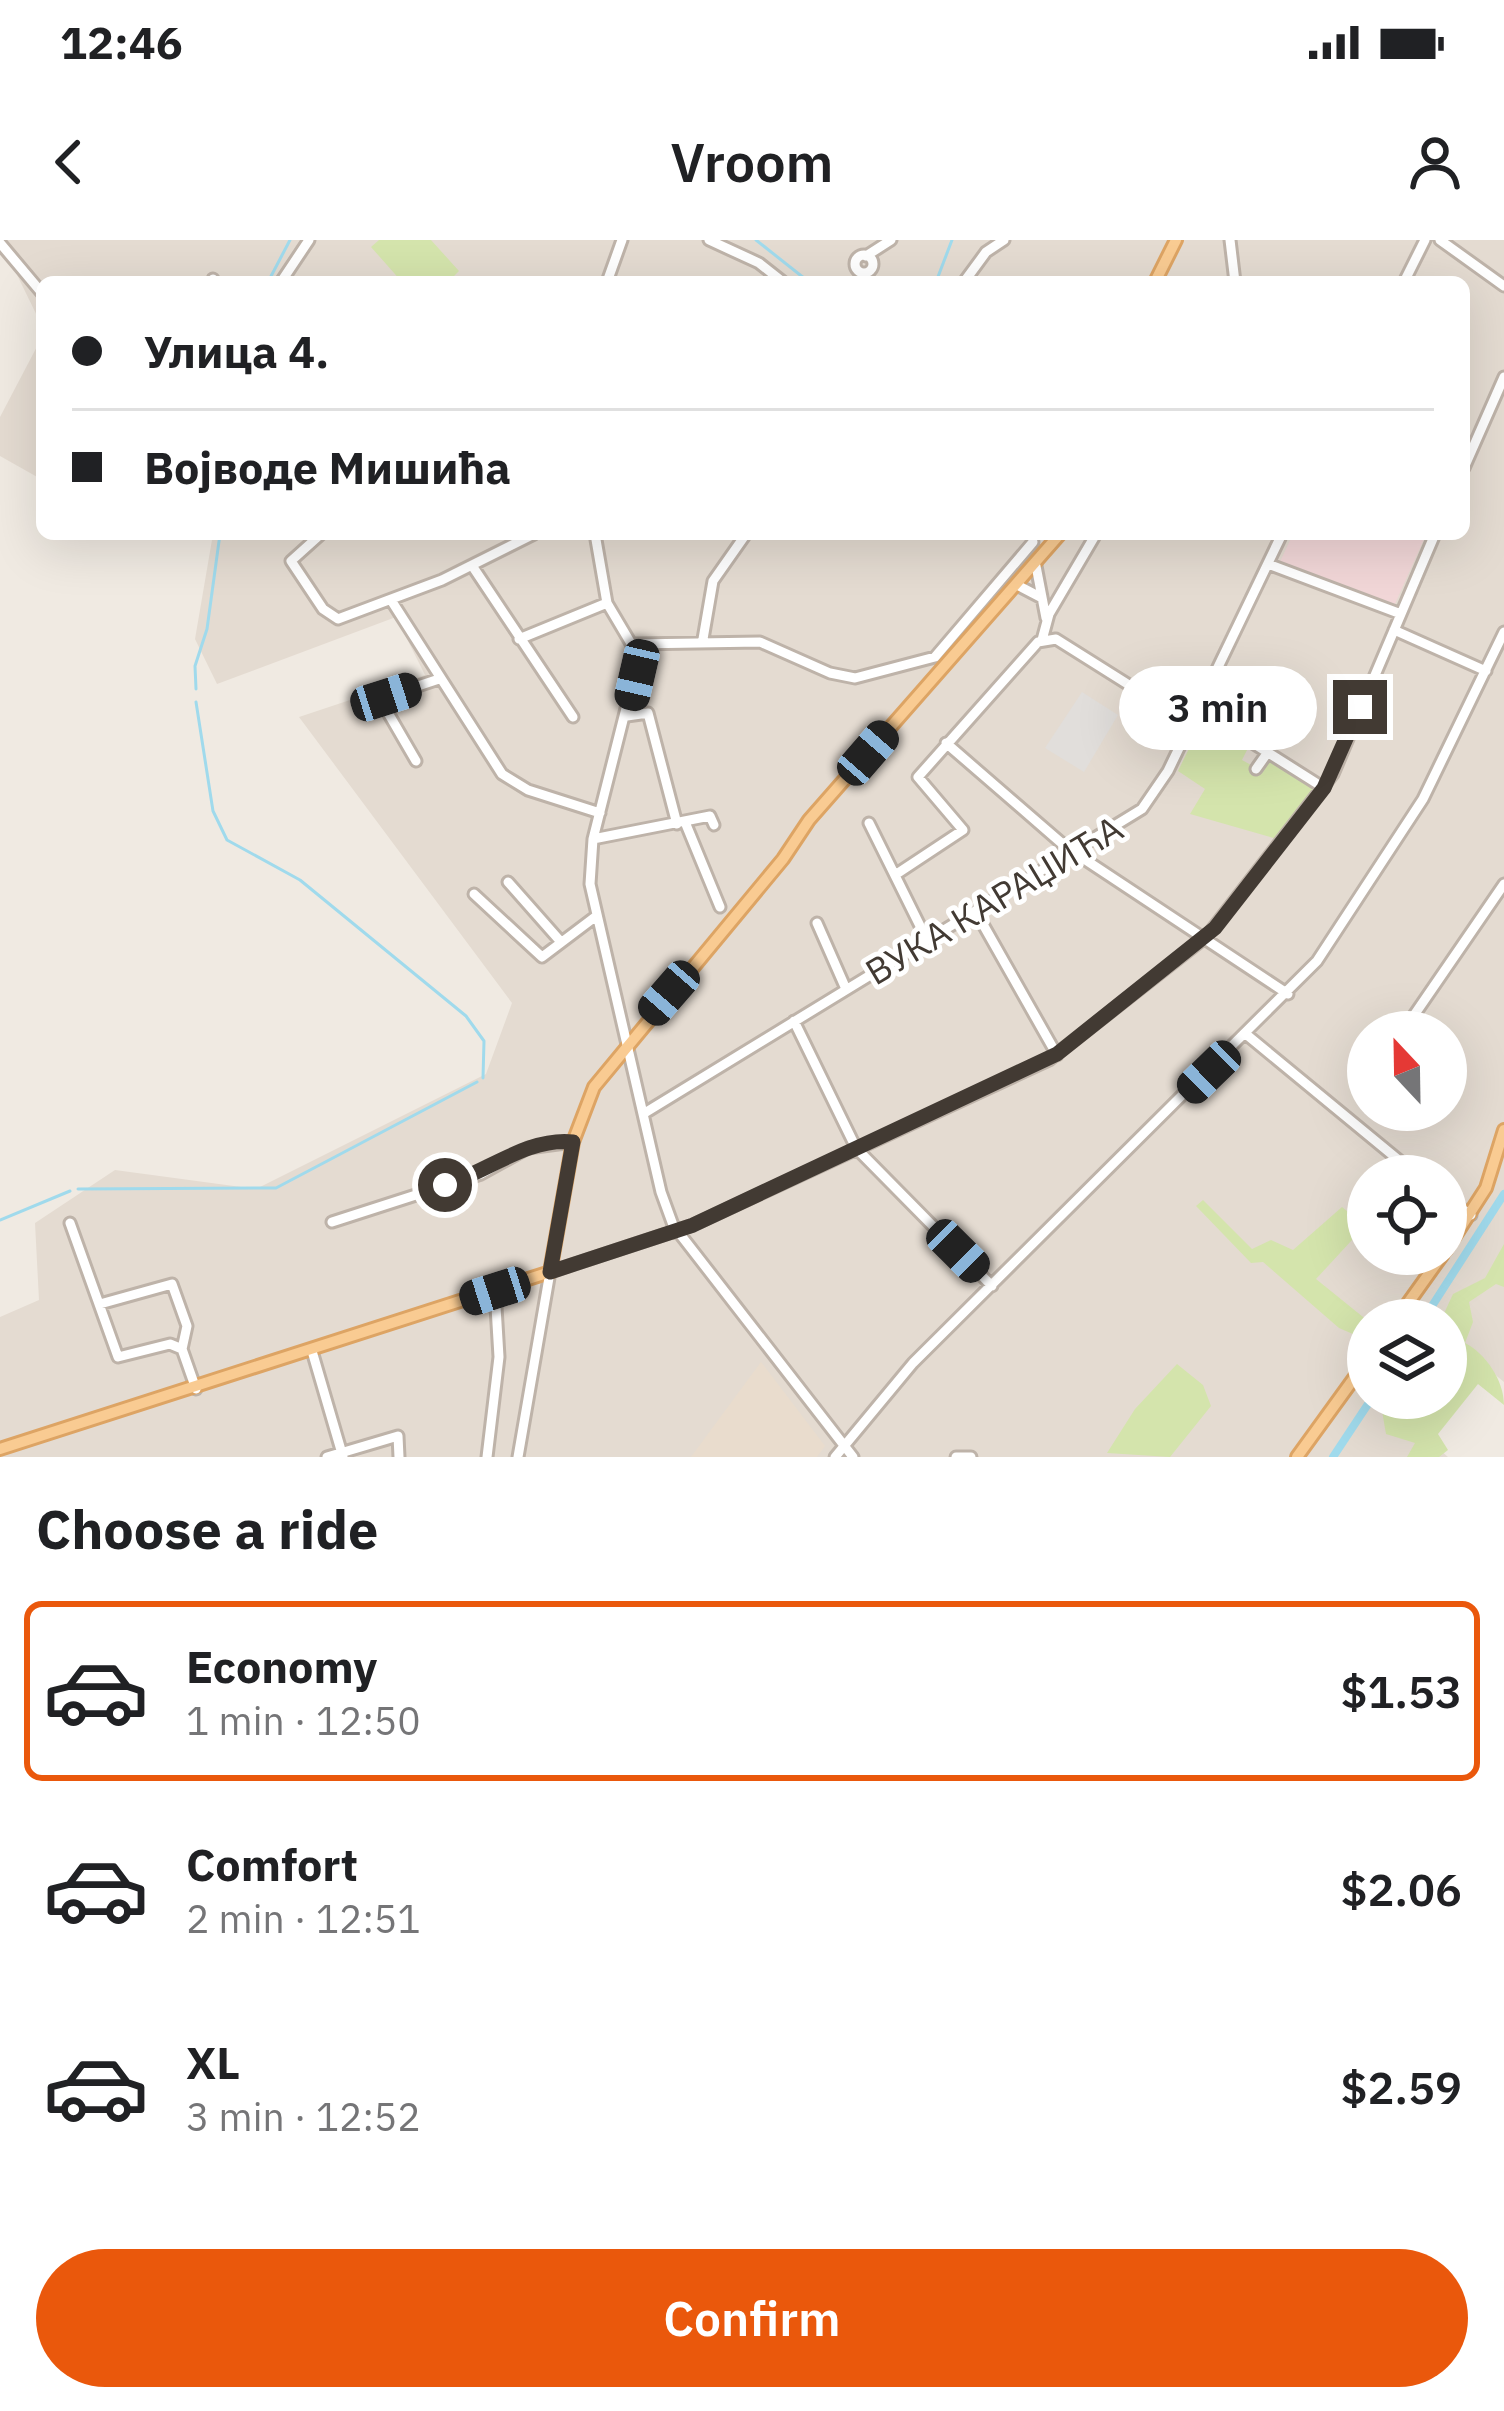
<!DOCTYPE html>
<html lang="en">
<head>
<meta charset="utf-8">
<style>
  :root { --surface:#fff; --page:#f2f2f2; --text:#202124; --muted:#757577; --line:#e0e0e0; --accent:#ea580c }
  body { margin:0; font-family:"IBM Plex Sans",sans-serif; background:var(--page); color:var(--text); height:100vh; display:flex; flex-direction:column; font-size:45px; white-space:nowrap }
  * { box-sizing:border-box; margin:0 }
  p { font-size:39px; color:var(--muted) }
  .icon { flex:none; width:66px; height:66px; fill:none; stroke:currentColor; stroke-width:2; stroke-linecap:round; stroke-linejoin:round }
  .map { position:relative; height:1217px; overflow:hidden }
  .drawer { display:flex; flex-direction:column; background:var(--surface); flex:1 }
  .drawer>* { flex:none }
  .top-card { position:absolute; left:36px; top:36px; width:1434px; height:264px; border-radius:18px; box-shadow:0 12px 48px #0002; display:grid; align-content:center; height:264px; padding:0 36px; background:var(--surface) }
  .needle { width:78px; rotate:338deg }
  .fabs { position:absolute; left:1347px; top:771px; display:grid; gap:24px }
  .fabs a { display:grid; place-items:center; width:120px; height:120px; border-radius:50%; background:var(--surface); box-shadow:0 12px 48px #0002; font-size:60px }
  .end { position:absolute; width:54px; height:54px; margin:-27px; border:15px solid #423a33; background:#fff; box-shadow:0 0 0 6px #fff }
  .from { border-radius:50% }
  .bubble { position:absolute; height:84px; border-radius:42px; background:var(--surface); box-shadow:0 12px 48px #0002; font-size:39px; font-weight:600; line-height:84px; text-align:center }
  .car { position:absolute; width:36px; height:72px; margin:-36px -18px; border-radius:15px; box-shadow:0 0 9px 3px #0007; background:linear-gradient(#222 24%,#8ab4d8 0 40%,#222 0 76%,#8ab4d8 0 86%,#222 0) }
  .top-card b { display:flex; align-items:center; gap:42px; height:114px; font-size:45px }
  .top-card b+b { border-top:3px solid var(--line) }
  .top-card i { width:30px; height:30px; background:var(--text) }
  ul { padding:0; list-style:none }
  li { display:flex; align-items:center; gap:36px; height:180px; margin:0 24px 18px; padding:0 12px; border:6px solid transparent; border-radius:18px }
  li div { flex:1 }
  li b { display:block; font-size:45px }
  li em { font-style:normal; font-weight:600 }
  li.active { border-color:var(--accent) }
  li>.icon { width:108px; height:108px; stroke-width:1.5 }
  h2 { padding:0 36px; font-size:54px; line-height:144px }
  .primary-button { display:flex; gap:24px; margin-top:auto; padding:24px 36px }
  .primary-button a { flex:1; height:138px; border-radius:72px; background:var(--accent); color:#fff; font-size:48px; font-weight:600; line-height:138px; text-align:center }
  .status { display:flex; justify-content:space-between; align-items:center; height:84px; padding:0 60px; background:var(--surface); direction:ltr }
  .status svg { height:33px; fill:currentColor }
  header { display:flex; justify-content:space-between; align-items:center; height:156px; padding:0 36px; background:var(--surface); font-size:54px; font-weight:600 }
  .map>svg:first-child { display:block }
  .residential { fill:#e4dbd1; fill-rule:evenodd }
  .education { fill:#e9dccd }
  .medical { fill:#f1d6d7 }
  .green { fill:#d4e4ac }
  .parking { fill:#e1dedb }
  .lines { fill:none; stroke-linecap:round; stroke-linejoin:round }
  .stream { stroke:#a0daec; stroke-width:3 }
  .canal { stroke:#a0daec; stroke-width:8 }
  .minor-casing { stroke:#beb3a9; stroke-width:15 }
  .major-casing { stroke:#dda464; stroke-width:16 }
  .minor { stroke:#fff; stroke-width:9 }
  .major { stroke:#f9cb92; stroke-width:10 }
  .route { stroke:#423a33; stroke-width:15 }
  .labels { text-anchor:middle; stroke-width:10; stroke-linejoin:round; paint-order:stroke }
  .street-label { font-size:36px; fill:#423a33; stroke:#fff }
</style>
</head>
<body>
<div class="status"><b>12:46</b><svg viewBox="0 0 49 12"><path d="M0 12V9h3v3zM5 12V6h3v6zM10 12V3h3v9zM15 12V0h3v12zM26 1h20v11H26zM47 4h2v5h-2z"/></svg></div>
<header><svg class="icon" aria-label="back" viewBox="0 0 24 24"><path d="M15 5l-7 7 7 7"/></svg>Vroom<svg class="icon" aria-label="person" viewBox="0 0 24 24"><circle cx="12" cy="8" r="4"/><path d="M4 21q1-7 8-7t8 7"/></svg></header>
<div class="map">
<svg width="1504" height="1217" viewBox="0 0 1504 1217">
  <rect width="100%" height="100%" fill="#f0eae2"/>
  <!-- residential -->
  <path class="residential" d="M0 0H1504V1142L1487 1128 1428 1199 1448 1217H0V1077L39 1060 35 983 115 930 256 949 486 834 512 763 299 477 425 435 396 377 217 444 195 399 213 294H1464V42H42V86ZM1368 792H1446V870H1368ZM1368 936H1446V1014H1368ZM1368 1080H1446V1158H1368Z
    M42 97V231L39 238 0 216V177Z"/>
  <!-- education -->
  <path class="education" d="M761 1122 825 1206 817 1217H691Z"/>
  <!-- medical -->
  <path class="medical" d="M1293 294H1421L1425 297 1394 366 1279 324Z"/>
  <!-- green -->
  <path class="green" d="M379 0H431L459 31 448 42H402L371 7Z
    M1203 480 1248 508 1242 520 1262 531 1268 520 1316 550 1277 599 1190 574 1205 549 1178 531Z
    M1203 960 1252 1009 1271 1000 1293 1010 1342 967 1365 986 1316 1039 1368 1081 1362 1098 1339 1088 1263 1022 1251 1023 1196 966Z
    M1504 1004V1047L1496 1044 1469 1062 1473 1082 1465 1103C1485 1113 1504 1140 1504 1165L1478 1144 1438 1194 1448 1210 1439 1217H1407L1415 1203 1386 1194 1382 1171 1388 1158H1446V1080H1441L1453 1054 1485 1038Z
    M1177 1124 1203 1145 1211 1166 1170 1217 1107 1213 1135 1169Z"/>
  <!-- parking -->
  <path class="parking" d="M1082 452 1118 475 1084 532 1045 508Z"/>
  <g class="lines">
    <!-- stream -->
    <path class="stream" d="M756 0 809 42
      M268 42 290 0
      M936 42 952 0
      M196 449 195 426 207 389 220 294
      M196 462 213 571 227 600 300 640 466 776 484 801 483 838
      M78 949 276 948 477 842
      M0 980 70 951"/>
    <!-- canal -->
    <path class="canal" d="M1423 1080 1504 954
      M1333 1217 1372 1158"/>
    <!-- minor casing -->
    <g class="minor-casing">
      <path id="minor" d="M709 0 759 23 783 42
        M1230 0 1235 42
        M1440 0 1504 46
        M0 3 42 53
        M855 24a9 9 0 1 1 18 0a9 9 0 1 1-18 0Z
        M866 16 891 0
        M212 42 213 39
        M281 42 309 0
        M607 42 622 0
        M964 42 986 12 1004 0
        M1404 42 1425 0
        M1464 228 1504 137
        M321 294 291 321 323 369 338 379 442 340 534 294
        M595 294 607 363 639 417 593 599 590 644 661 952 673 985 853 1217
        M1268 324 1401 374
        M1036 326 1046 378
        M473 327 573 477
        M1019 346 1042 358
        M391 360 502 534 528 550 600 573
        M1394 390 1486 431
        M519 399 607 363
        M703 399 713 341 746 294
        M1042 400 1049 374 1096 294
        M635 404 760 402 830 433 855 438 935 417 1033 302
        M1199 469 1324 548
        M627 476 648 473 677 584
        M946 503 1066 607 1288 754
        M416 521 387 471 385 457 439 439
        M1256 529 1268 512
        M685 582 720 667
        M869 583 927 700
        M593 599 710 576 714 585
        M895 635 963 590 918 537 1038 402 1056 399 1191 484
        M508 642 561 702
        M474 654 542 717 595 677
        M976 672 1057 815
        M817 683 846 749
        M794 781 856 908 992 1046
        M1408 784 1504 644
        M1247 795 1418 936
        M643 874 1142 569 1168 531 1282 294
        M1446 958 1471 975
        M332 982 481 934 528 908 573 902
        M70 983 118 1117 170 1104 182 1109
        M100 1064 172 1044 187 1086 182 1109 196 1149
        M312 1111 343 1217
        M327 1217 398 1196 399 1217
        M487 1217 499 1117 495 1050
        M518 1217 550 1032 693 985 1049 820 1207 696 1333 534 1435 294
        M835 1217 913 1123 1317 721 1423 559 1504 392
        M956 1217H971"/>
    </g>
    <!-- major casing -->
    <g class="major-casing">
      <path id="major" d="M1155 42 1176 0
        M1446 1010 1486 948 1504 890
        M1396 1080 1443 1014
        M0 1209 550 1032 573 902 594 847 783 619 809 580 1060 294
        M1297 1217 1368 1119"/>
    </g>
    <!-- minor -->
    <use href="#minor" class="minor"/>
    <!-- major -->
    <use href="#major" class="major"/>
  </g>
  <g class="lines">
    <!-- route -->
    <path class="route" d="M445 945C487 932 528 897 573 902L550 1032 693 985 1057 814 1215 688 1324 548 1360 467"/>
  </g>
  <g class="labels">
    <!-- street labels -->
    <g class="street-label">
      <text transform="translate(994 660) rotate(-31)" y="13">ВУКА КАРАЏИЋА</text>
    </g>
  </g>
</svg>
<div class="fabs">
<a><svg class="needle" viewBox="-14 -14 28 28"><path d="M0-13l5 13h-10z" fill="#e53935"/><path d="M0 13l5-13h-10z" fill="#757577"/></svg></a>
<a><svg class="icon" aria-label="locate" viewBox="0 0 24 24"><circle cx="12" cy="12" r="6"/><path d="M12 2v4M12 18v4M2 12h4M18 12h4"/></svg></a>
<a><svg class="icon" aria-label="layers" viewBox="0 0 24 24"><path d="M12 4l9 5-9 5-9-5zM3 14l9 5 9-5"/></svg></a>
</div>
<i class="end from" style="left:445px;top:945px"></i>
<i class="end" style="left:1360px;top:467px"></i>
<div class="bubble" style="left:1119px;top:426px;width:198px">3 min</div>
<i class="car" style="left:637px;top:435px;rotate:193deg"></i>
<i class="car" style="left:386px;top:457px;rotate:72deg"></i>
<i class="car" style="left:868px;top:513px;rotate:41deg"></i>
<i class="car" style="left:669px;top:753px;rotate:221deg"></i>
<i class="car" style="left:1209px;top:832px;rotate:226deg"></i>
<i class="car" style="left:958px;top:1011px;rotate:135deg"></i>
<i class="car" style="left:495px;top:1051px;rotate:252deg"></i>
<div class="top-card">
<b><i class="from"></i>Улица 4.</b>
<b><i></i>Војводе Мишића</b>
</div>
</div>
<section class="drawer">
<h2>Choose a ride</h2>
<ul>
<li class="active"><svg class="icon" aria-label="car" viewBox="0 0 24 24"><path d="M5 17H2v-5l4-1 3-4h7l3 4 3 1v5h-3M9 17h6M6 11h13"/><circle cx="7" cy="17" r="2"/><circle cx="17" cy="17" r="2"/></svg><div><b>Economy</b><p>1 min · 12:50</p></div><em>$1.53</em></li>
<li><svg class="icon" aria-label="car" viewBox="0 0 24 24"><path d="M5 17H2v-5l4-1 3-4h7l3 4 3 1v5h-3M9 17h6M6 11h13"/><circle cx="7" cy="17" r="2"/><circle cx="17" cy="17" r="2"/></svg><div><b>Comfort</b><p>2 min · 12:51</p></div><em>$2.06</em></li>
<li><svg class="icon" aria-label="car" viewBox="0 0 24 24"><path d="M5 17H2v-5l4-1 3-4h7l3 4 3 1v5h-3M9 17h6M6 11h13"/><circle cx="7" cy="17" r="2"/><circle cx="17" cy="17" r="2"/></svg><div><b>XL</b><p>3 min · 12:52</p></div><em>$2.59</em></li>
</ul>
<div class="primary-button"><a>Confirm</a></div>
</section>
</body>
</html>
